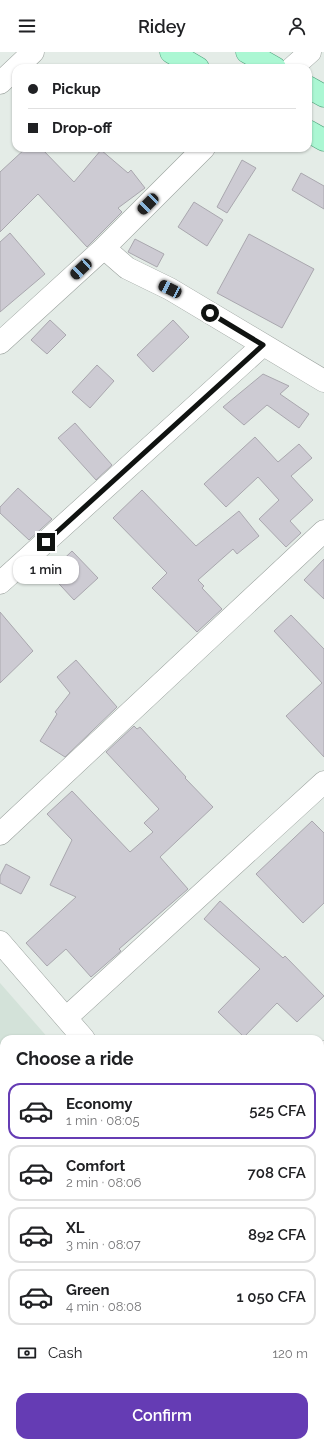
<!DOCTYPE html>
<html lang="en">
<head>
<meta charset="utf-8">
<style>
  :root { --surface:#fff; --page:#f6f6f6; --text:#202124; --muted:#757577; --line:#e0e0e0; --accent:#653cb4 }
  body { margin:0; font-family:Raleway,sans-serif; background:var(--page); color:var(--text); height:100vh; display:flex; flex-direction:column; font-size:15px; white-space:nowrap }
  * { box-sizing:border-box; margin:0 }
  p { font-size:13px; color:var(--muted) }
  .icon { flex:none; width:22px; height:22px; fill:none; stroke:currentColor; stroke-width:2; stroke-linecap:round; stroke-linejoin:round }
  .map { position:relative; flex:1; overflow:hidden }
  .side { position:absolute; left:0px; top:983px; width:324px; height:412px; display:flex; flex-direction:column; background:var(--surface); border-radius:12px 12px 0 0; box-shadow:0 1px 3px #0004 }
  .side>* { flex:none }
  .hud { position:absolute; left:12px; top:12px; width:300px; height:88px; border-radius:12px; box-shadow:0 1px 3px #0004; display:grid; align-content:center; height:88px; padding:0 16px; background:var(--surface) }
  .end { position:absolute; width:18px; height:18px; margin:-9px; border:5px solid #101311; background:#fff; box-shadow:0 0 0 2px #fff }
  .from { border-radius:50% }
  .bubble { position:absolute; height:28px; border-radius:12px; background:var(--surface); box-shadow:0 1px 3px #0004; font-size:13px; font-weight:600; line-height:28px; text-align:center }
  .car { position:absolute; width:12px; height:24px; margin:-12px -6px; border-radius:5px; box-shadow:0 0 3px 1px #0007; background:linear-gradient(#222 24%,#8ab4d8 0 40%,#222 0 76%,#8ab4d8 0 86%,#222 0) }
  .hud b { display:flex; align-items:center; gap:14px; height:38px; font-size:15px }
  .hud b+b { border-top:1px solid var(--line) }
  .hud i { width:10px; height:10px; background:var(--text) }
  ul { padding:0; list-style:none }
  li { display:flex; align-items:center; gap:12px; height:56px; margin:0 8px 6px; padding:0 8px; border:2px solid var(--line); border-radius:12px }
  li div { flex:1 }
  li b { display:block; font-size:15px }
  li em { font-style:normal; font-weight:600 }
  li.selected { border-color:var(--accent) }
  li>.icon { width:36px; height:36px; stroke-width:1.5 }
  h2 { padding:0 16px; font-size:18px; line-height:48px }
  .pay { display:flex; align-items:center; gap:10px; height:44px; padding:0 16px; font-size:15px }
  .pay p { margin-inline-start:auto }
  .action { display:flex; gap:8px; margin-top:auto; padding:8px 16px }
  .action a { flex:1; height:46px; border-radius:12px; background:var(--accent); color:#fff; font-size:16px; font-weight:600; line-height:46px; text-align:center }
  header { display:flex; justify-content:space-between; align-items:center; height:52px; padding:0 16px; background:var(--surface); font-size:18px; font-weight:600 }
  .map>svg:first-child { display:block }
  .built { fill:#d3e2d9 }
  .building { fill:#cdcbd3; stroke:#a9a7ae }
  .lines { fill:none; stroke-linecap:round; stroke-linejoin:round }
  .minor-casing { stroke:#9ba29e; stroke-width:23 }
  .major-casing { stroke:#50a37c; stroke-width:23 }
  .minor { stroke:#fff; stroke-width:22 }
  .major { stroke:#abf7d3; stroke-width:22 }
  .route { stroke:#101311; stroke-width:5 }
</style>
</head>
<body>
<header><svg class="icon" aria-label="menu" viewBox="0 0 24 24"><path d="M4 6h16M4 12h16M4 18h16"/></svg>Ridey<svg class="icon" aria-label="person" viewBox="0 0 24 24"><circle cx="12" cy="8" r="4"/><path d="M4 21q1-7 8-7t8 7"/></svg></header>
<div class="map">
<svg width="324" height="1395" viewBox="0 0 324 1395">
  <rect width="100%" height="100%" fill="#e4ece7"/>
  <!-- built -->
  <path class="built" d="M0 931 49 987H4V1270L0 1274Z"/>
  <!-- building -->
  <path class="building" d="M26 96H41L74 130 101 98 128 121 131 118 145 136 118 156 122 160 87 195 38 142 0 180V120Z
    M242 108 256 116 227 161 217 155Z
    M301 121 324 134V157L292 138Z
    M194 150 223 168 207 194 178 175Z
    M10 181 45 222 0 260V190Z
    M249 182 314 217 282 276 217 241Z
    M135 187 164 202 157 215 128 200Z
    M50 268 66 283 47 302 31 288Z
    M173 268 189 285 153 320 137 303Z
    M97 313 114 329 90 356 72 340Z
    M263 322 289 334 280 342 309 362 299 376 267 353 244 373 223 355Z
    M75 371 112 413 96 428 58 386Z
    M255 385 278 410 299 392 312 406 291 424 313 448 290 469 301 481 286 495 259 467 279 448 258 425 226 455 204 432Z
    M18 436 52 467 29 488 0 461V455Z
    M142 438 196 494 239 459 259 484 237 502 233 497 198 528 204 534 202 536 222 557 197 580 152 536 167 521 113 466Z
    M72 499 98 526 74 548 49 521Z
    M324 507V547L304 528Z
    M0 560 33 599 0 631Z
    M291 563 324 597V705L286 664 322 631 274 579Z
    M76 608 117 655 65 705 40 689 57 662 55 660 70 641 57 625Z
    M134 674 137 677 140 675 186 725 185 726 213 755 160 805 188 837 119 897 121 899 91 925 66 897 47 914 26 891 76 845 50 833 72 788 47 762 72 739 130 800 153 780 144 771 159 757 106 700Z
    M312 769 324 781V851L303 871 256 822Z
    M6 812 30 825 21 842 0 831V824Z
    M220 849 283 906 285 904 324 944 297 970 277 951 244 985 218 960 260 917 204 867Z"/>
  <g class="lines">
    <!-- minor casing -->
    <g class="minor-casing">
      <path id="minor" d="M292 16 310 0
        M0 31 33 0
        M104 196 127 216 170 237 324 329
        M0 291 104 196 204 96
        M0 531 263 293
        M0 782 324 479
        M0 890 84 987
        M66 966 324 730
        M320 1004 324 1000
        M320 1262 324 1266
        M320 1310 324 1306
        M0 1339 4 1335
        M236 1395 240 1391"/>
    </g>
    <!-- major casing -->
    <g class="major-casing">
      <path id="major" d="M171 0 198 16
        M247 0 275 16
        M308 35 324 44
        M308 79 324 88"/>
    </g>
    <!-- minor -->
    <use href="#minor" class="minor"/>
    <!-- major -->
    <use href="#major" class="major"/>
  </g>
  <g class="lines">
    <!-- route -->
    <path class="route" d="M46 490 263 293 210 261"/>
  </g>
</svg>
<i class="end from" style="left:210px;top:261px"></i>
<i class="end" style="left:46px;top:490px"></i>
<div class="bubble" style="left:13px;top:504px;width:66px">1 min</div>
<i class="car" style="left:148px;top:152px;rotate:225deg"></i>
<i class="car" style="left:81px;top:217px;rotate:227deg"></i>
<i class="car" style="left:170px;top:237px;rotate:296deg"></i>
<div class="hud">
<b><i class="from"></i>Pickup</b>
<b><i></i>Drop-off</b>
</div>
<section class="side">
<h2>Choose a ride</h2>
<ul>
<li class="selected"><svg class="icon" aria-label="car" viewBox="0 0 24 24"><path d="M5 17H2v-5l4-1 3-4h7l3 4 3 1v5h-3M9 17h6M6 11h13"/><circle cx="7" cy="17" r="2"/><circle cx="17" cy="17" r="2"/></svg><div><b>Economy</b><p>1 min · 08:05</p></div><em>525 CFA</em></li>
<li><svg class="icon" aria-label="car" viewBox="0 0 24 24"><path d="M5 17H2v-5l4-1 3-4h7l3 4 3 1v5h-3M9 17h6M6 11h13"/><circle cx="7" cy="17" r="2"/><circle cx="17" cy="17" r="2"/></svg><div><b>Comfort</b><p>2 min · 08:06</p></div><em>708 CFA</em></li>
<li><svg class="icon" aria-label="car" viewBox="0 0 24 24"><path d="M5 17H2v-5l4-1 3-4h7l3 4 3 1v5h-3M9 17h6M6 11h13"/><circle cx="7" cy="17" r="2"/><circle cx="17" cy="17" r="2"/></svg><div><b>XL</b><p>3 min · 08:07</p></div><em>892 CFA</em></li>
<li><svg class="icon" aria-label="car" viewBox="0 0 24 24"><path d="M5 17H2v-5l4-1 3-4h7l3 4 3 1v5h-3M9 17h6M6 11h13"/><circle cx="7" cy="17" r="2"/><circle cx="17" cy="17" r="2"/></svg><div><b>Green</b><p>4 min · 08:08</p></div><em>1 050 CFA</em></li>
</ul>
<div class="pay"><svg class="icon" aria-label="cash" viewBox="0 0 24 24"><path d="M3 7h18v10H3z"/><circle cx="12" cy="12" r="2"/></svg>Cash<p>120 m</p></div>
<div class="action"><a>Confirm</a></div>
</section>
</div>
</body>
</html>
